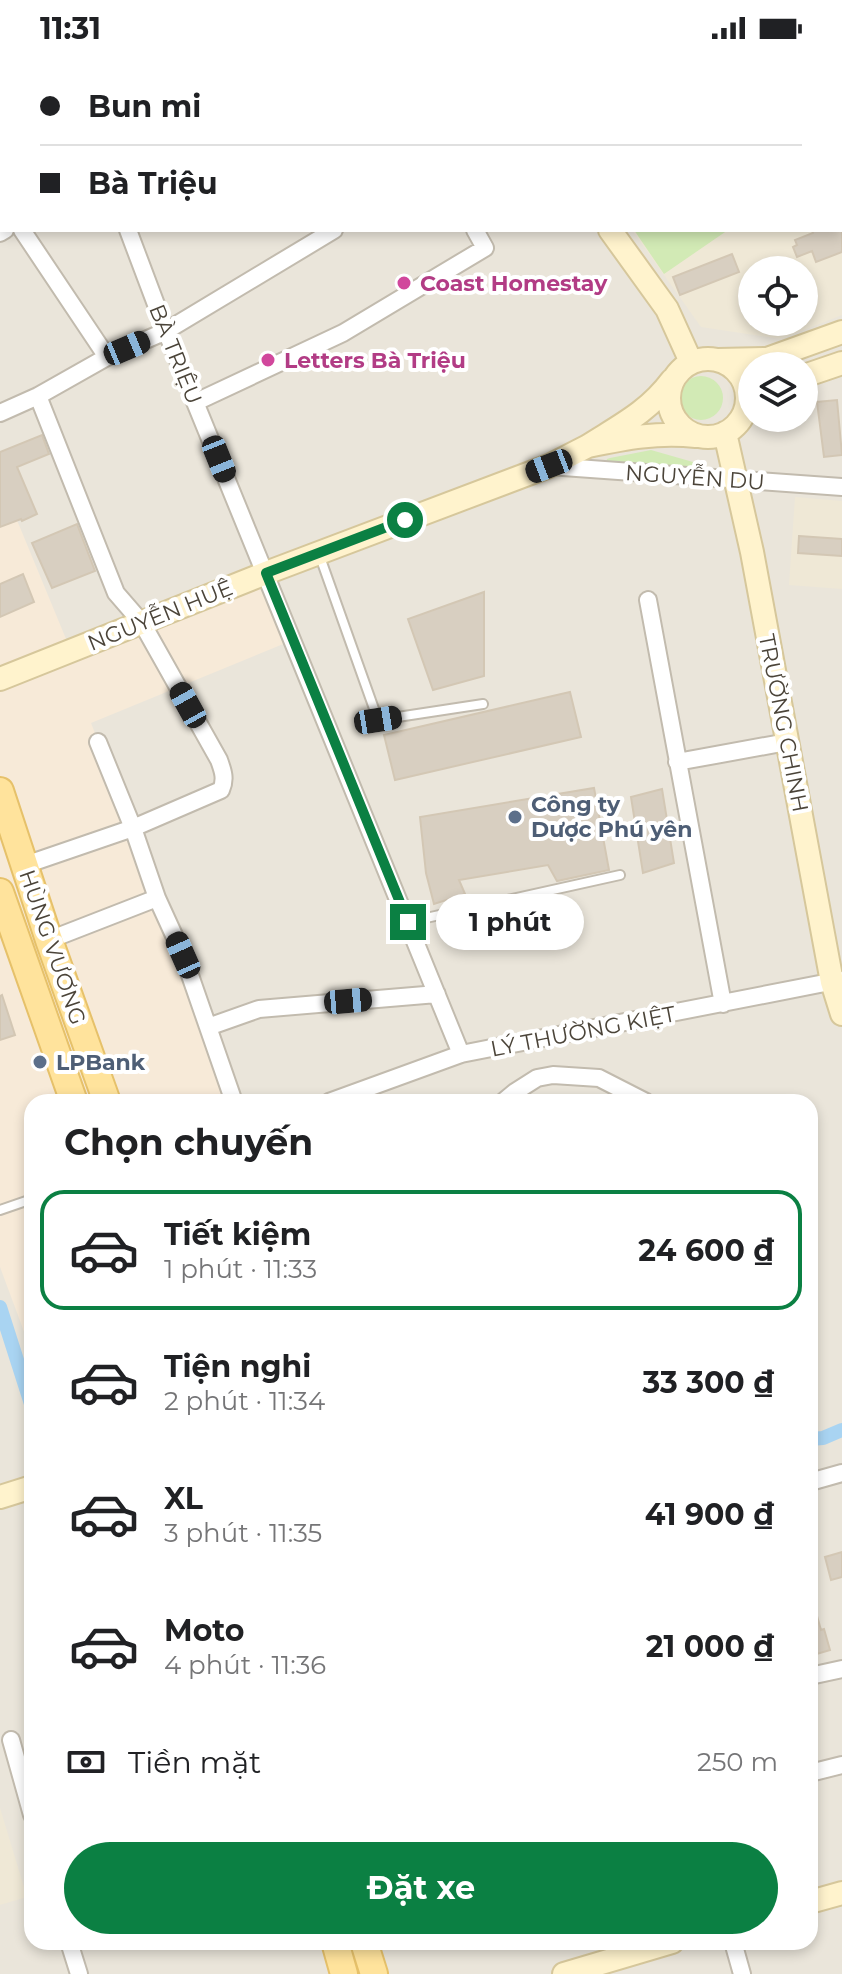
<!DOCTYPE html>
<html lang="vi">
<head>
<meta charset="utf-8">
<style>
  :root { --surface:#fff; --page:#f2f2f2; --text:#202124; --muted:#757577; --line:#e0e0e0; --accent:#0b8043 }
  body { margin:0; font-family:Montserrat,sans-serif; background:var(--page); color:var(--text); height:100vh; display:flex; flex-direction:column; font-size:30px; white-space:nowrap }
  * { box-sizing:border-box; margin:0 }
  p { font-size:26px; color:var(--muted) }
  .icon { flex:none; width:44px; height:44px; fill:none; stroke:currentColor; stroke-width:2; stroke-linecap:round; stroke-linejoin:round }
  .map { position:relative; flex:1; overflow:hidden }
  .sheet { position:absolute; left:24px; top:1038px; width:794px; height:856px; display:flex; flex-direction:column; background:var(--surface); border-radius:24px; box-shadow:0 4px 12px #0003 }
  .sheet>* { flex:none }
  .hud { position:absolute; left:0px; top:0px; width:842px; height:176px; box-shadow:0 4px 12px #0003; display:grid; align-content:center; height:176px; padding:0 40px; background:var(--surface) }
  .buttons { position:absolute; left:738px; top:200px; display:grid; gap:16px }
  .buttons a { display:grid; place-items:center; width:80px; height:80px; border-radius:50%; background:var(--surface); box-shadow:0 4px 12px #0003; font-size:40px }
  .end { position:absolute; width:36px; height:36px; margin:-18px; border:10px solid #0b8043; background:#fff; box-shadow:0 0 0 4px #fff }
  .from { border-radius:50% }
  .bubble { position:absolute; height:56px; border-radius:28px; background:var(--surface); box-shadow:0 4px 12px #0003; font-size:26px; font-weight:700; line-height:56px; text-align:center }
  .car { position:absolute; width:24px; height:48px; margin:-24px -12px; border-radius:10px; box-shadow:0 0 6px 2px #0007; background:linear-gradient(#222 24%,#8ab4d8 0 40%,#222 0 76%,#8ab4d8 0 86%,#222 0) }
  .hud b { display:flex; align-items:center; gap:28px; height:76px; font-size:30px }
  .hud b+b { border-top:2px solid var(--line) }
  .hud i { width:20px; height:20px; background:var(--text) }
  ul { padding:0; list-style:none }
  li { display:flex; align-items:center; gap:24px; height:120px; margin:0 16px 12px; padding:0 24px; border:4px solid transparent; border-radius:24px }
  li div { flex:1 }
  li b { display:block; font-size:30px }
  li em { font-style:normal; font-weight:700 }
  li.selected { border-color:var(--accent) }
  li>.icon { width:72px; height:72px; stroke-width:1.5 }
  h2 { padding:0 40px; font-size:36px; line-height:96px }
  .pay { display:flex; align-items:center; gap:20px; height:88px; padding:0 40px; font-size:30px }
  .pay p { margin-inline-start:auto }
  .button { display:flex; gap:16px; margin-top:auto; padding:16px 40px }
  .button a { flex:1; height:92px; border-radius:48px; background:var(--accent); color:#fff; font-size:32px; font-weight:700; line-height:92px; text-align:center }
  .status { display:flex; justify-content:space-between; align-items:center; height:56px; padding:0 40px; background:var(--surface); direction:ltr }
  .status svg { height:22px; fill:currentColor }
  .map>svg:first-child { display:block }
  .residential { fill:#eae5da; fill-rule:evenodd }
  .commercial { fill:#f7ead8 }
  .education { fill:#efe8d6; fill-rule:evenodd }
  .green { fill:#d2eab5 }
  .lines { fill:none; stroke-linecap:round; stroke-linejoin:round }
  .canal { stroke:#a9d4f2; stroke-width:14 }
  .building { fill:#d8cfc1; stroke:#d3c7b4; stroke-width:2 }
  .lane-casing { stroke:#c2bbae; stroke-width:12 }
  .street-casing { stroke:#c2bbae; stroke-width:20 }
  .secondary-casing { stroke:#d6c79b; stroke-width:26 }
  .primary-casing { stroke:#e6c16a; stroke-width:30 }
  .lane { stroke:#fff; stroke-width:8 }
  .street { stroke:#fff; stroke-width:16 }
  .secondary { stroke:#fff3cd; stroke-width:22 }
  .primary { stroke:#ffe39c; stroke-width:26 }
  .route { stroke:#0b8043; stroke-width:10 }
  .hotel-dot { fill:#d1479c; stroke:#fff; stroke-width:3 }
  .service-dot { fill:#5c6f8a; stroke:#fff; stroke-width:3 }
  .labels { text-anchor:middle; stroke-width:8; stroke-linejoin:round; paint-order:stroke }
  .hotel-label { font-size:22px; font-weight:bold; fill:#b23c85; stroke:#fff; text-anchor:start }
  .street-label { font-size:22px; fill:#4b4439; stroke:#fff }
  .service-label { font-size:22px; font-weight:bold; fill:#4e5e75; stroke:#fff; text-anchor:start }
</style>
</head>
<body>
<div class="status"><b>11:31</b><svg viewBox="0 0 49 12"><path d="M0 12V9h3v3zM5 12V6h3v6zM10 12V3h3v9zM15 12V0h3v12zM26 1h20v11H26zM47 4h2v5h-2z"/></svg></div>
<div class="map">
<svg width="842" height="1918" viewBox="0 0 842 1918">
  <rect width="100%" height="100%" fill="#f6f3ec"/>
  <!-- residential -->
  <path class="residential" d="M0 0H842V1918H0ZM2 2H840V174H2ZM752 214H804V266H752ZM752 310H804V362H752ZM32 1046H810V1886H32Z"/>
  <!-- commercial -->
  <path class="commercial" d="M0 423 71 595 266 517 293 584 91 667 242 1046H32V1297L0 1211Z"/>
  <!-- education -->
  <path class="education" d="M765 0H842V259L781 283 701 271 632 174H840V2H762ZM752 214H804V266H752Z
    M795 441 842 445V533L789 529Z
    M0 1752 27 1841 0 1849Z"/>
  <!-- green -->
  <path class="green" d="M634 174H728L664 218Z
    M679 342a22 22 0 1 1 44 0a22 22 0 1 1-44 0Z
    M651 394 693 406 697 407 698 414 606 407 607 403 610 402Z"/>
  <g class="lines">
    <!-- canal -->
    <path class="canal" d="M0 1251 32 1351
      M810 1383 823 1382 842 1374"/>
  </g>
  <!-- building -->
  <path class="building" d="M812 174H842V196L816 206 812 195 797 201 793 191 797 189 795 184 813 177Z
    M732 198 739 216 680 239 673 221Z
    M837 344 842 399 824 401 817 346Z
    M42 379 49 398 17 411 37 458 22 465 21 463 0 471V396Z
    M77 468 95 515 52 532 32 487Z
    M799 480 842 483V500L798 497Z
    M23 518 34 546 0 561V528Z
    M484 536V620L433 634 408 563Z
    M570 636 581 681 395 724 384 679Z
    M594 732 609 814 557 825 548 809 459 824 465 838 434 848 426 817 420 761Z
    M662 733 674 807 643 817 631 741Z
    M2 939 15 979 0 984V940Z
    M842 1496V1521L831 1524 825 1501Z
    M813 1546 821 1574 824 1573 830 1594 810 1600V1547Z"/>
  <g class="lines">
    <!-- lane casing -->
    <g class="lane-casing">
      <path id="lane" d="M809 2 812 0
        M319 498 378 664 483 648
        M408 866 620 819
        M0 1154 32 1143"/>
    </g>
    <!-- street casing -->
    <g class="street-casing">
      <path id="street" d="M59 0 60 2
        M285 0 286 2
        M246 2 249 0
        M612 2 615 0
        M0 139 2 142
        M22 174 107 301
        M128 174 166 275 461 998
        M0 177 5 174
        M196 346 343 277 485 192 475 174
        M0 357 38 340 107 301 166 275 334 174
        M549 410 842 431
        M648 544 723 948
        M98 686 133 772 157 842 183 899 234 1046
        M677 706 787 686
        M25 809 133 772 221 734C226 723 223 715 219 704L142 567 116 537 38 340
        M49 884 157 842
        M208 971 259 953 437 938
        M329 1046 461 998 840 924
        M503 1046 515 1036 537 1022 553 1019 599 1022 646 1046
        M810 1426 842 1417
        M810 1620 842 1613
        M11 1684 32 1759
        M810 1717 842 1709
        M69 1886 79 1918
        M733 1886 742 1918"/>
    </g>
    <!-- secondary casing -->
    <g class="secondary-casing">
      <path id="secondary" d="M484 0 485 2
        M610 174 667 253 691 306
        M669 342a39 39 0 1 1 78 0a39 39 0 1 1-78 0Z
        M718 304 767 303 842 276
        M804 320 842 307
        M672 324C648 356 621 369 588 390 626 382 657 376 696 380
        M725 377 752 496 832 926 842 958
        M0 623 266 517 549 410 588 390
        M0 1441 32 1431
        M810 1846 842 1837
        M564 1918 672 1886"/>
    </g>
    <!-- primary casing -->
    <g class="primary-casing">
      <path id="primary" d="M0 735 49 884 107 1046
        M0 836 74 1046
        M335 1886 344 1918
        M364 1886 374 1918"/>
    </g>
    <!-- lane -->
    <use href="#lane" class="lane"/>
    <!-- street -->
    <use href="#street" class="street"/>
    <!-- secondary -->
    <use href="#secondary" class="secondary"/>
    <!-- primary -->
    <use href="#primary" class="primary"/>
  </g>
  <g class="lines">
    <!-- route -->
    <path class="route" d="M405 464 266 517 408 866"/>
  </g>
  <!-- markers -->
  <g class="hotel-dot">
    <circle cx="404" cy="227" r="8"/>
    <circle cx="268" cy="304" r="8"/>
  </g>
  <g class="service-dot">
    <circle cx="515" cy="761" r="8"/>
    <circle cx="40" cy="1006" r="8"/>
  </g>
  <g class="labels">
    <!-- hotel labels -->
    <g class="hotel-label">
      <text x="420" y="235">Coast Homestay</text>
      <text x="284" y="312">Letters Bà Triệu</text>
    </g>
    <!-- street labels -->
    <g class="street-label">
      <text transform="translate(176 298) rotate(68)" y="8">BÀ TRIỆU</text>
      <text transform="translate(695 421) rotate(4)" y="8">NGUYỄN DU</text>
      <text transform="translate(160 559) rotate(-22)" y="8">NGUYỄN HUỆ</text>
      <text transform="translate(784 667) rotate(79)" y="8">TRƯỜNG CHINH</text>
      <text transform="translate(53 891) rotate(71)" y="8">HÙNG VƯƠNG</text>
      <text transform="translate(583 975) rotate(-11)" y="8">LÝ THƯỜNG KIỆT</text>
    </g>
    <!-- service labels -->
    <g class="service-label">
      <text x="531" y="756">Công ty<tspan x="531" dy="25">Dược Phú yên</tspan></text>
      <text x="56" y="1014">LPBank</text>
    </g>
  </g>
</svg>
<div class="buttons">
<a><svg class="icon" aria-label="locate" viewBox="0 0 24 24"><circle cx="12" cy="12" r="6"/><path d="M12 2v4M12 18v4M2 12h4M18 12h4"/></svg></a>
<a><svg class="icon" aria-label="layers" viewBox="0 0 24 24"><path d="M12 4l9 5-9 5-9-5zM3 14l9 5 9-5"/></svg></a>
</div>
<i class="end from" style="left:405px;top:464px"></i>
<i class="end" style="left:408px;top:866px"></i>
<div class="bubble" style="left:436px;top:838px;width:148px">1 phút</div>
<i class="car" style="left:127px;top:292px;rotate:67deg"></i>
<i class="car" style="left:219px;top:403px;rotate:158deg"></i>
<i class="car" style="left:549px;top:410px;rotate:249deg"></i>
<i class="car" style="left:188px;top:649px;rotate:331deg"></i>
<i class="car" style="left:378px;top:664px;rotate:81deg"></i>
<i class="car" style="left:183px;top:899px;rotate:336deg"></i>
<i class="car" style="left:348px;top:945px;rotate:85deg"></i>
<div class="hud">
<b><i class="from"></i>Bun mi</b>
<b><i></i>Bà Triệu</b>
</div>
<section class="sheet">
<h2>Chọn chuyến</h2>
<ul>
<li class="selected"><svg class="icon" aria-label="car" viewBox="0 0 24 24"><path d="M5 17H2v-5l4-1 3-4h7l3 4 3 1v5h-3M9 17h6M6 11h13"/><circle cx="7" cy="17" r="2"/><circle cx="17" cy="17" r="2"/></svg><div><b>Tiết kiệm</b><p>1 phút · 11:33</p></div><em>24 600 ₫</em></li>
<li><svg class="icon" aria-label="car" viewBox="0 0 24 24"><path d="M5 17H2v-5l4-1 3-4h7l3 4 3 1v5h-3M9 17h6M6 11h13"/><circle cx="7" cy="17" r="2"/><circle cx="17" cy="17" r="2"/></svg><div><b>Tiện nghi</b><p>2 phút · 11:34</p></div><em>33 300 ₫</em></li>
<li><svg class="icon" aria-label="car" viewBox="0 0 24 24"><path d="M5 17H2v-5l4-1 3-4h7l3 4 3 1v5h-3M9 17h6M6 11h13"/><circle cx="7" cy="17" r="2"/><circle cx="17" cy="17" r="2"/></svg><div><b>XL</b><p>3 phút · 11:35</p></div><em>41 900 ₫</em></li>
<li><svg class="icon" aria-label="car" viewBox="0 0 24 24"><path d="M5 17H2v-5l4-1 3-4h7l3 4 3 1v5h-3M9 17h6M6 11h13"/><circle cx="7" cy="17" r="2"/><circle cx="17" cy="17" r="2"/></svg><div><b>Moto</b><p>4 phút · 11:36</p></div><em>21 000 ₫</em></li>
</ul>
<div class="pay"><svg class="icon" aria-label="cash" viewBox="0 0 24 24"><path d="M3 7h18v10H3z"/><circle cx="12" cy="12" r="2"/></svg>Tiền mặt<p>250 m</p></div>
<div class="button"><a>Đặt xe</a></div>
</section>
</div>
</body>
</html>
